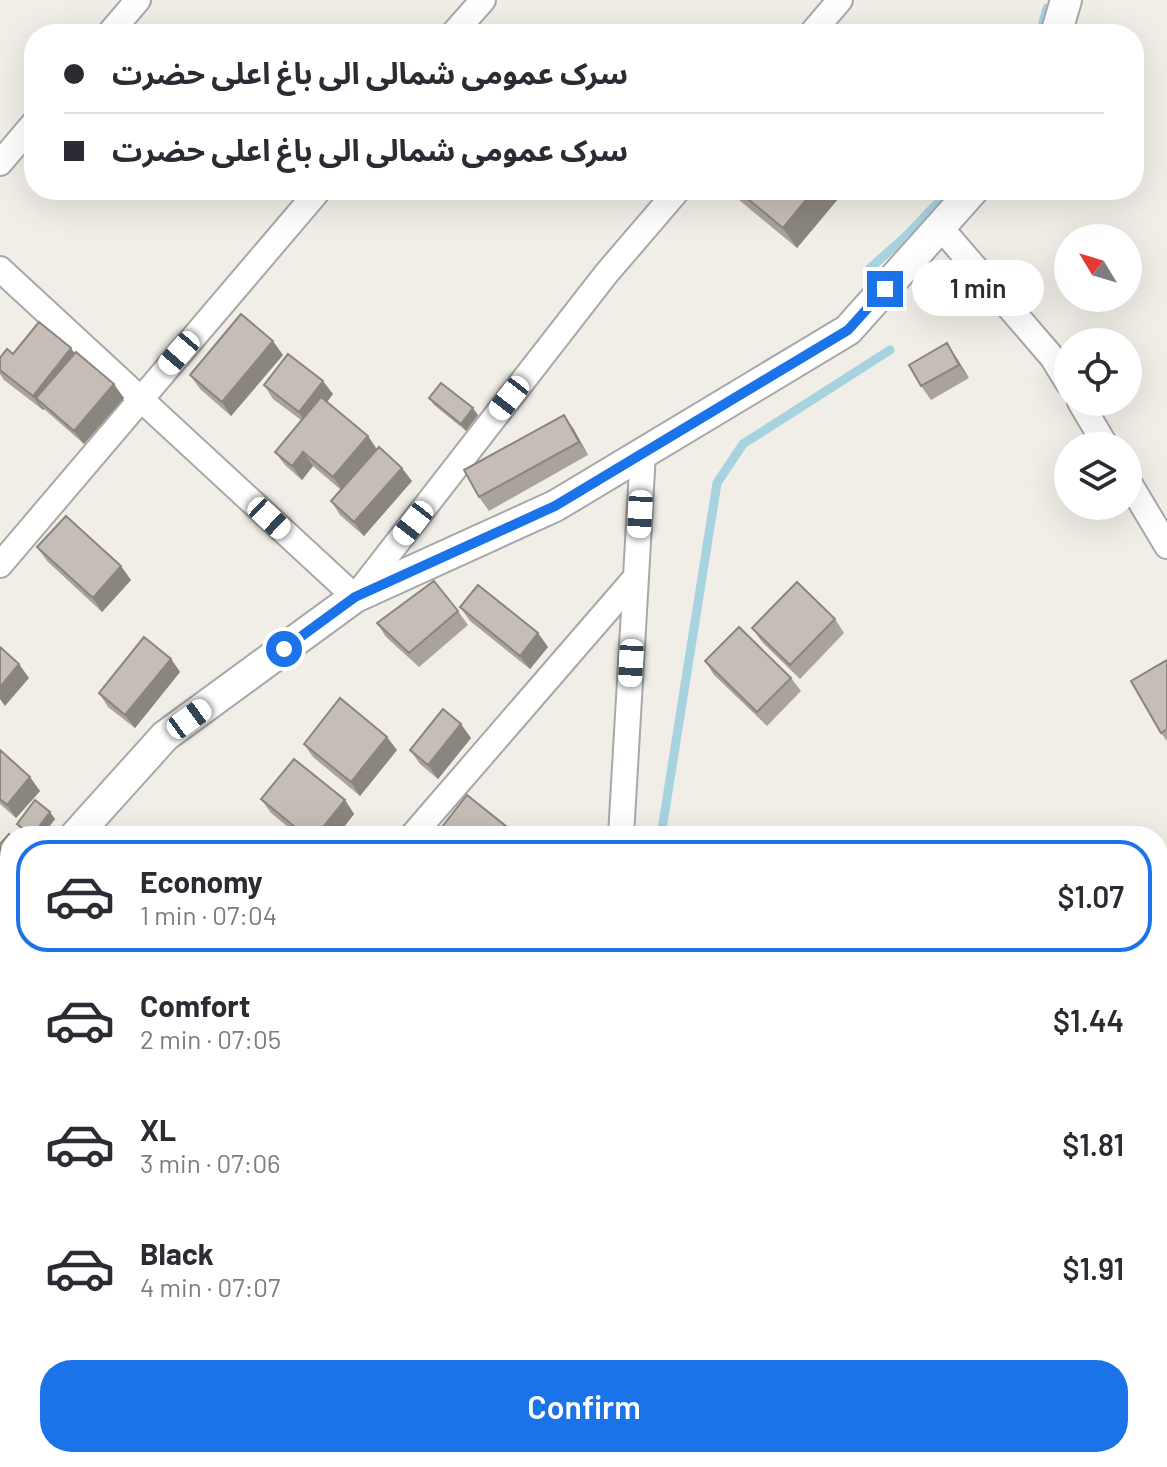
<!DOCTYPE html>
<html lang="en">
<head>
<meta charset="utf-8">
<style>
  :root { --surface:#fff; --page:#f2f2f3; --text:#2b2b33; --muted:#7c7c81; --line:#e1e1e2; --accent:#1a73e8 }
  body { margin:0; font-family:Barlow,"Noto Sans Arabic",sans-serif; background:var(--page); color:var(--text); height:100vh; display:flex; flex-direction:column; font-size:30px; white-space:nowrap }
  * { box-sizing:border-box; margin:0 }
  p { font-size:26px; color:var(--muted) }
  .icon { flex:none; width:44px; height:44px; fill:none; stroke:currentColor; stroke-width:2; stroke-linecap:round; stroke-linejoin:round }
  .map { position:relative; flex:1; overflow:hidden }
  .side { position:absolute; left:0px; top:826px; width:1168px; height:642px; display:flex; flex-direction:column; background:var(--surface); border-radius:32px 32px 0 0; box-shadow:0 8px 32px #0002 }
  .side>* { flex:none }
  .top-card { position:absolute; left:24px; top:24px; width:1120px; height:176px; border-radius:32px; box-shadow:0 8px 32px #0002; display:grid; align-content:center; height:176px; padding:0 40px; background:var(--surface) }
  .needle { width:52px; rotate:308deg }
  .controls { position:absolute; left:1054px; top:224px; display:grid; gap:16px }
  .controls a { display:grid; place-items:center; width:88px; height:88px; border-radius:50%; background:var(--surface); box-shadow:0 8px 32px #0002; font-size:40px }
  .end { position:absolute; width:36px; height:36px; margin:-18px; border:10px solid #1a73e8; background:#fff; box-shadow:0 0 0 4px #fff }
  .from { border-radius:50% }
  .bubble { position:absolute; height:56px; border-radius:28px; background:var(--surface); box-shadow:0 8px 32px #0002; font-size:26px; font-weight:600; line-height:56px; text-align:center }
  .car { position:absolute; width:24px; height:48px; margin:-24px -12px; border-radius:10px; box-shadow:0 0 6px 2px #0007; background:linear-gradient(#fff 24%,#345 0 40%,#fff 0 76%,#345 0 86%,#fff 0) }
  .top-card b { display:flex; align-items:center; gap:28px; height:76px; font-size:30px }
  .top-card b+b { border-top:2px solid var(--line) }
  .top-card i { width:20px; height:20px; background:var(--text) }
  ul { padding:14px 0 0; list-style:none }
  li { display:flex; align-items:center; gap:24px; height:112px; margin:0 16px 12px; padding:0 24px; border:4px solid transparent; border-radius:32px }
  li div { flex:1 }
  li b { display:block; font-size:30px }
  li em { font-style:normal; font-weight:600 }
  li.current { border-color:var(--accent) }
  li>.icon { width:72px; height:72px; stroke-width:1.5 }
  .action { display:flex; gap:16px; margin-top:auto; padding:16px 40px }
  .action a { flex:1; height:92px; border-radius:32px; background:var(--accent); color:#fff; font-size:32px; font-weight:600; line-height:92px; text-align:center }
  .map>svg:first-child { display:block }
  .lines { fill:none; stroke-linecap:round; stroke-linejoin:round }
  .stream { stroke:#a7d2df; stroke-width:9 }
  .minor-casing { stroke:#a8a8a8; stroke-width:28 }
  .tertiary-casing { stroke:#a8a8a8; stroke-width:34 }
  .minor { stroke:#fff; stroke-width:24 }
  .tertiary { stroke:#fff; stroke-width:30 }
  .wall { fill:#aaa39d }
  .shaded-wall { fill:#8b857f }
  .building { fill:#c6beb6; stroke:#8b857f; stroke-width:2 }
  .route { stroke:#1a73e8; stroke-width:10 }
</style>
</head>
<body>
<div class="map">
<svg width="1167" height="1467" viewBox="0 0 1167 1467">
  <rect width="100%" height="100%" fill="#f1eee7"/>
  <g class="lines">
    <!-- stream -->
    <path class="stream" d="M1040 34 1047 8
      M868 270 906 236 950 190
      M661 836 717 483 743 444 890 350
      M549 1467 556 1458"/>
    <!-- minor casing -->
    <g class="minor-casing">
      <path id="minor" d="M109 34 138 0
        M453 34 483 0
        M811 34 840 0
        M0 163 34 123
        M941 228 1052 357 1068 383
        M0 269 355 597 606 274 678 190
        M1080 402 1106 446
        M1128 481 1167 546
        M0 565 319 190
        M412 836 636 577 643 452
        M621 836 636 577
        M0 1311 10 1299
        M227 1467 234 1458"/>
    </g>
    <!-- tertiary casing -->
    <g class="tertiary-casing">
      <path id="tertiary" d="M1056 34 1066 0
        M75 836 165 736 355 597 555 506 848 330 973 190
        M0 917 10 907"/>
    </g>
    <!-- minor -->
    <use href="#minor" class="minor"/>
    <!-- tertiary -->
    <use href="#tertiary" class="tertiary"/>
  </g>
  <!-- wall -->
  <path class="wall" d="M727 190H831L838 199 797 248Z
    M75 353 124 398 84 444 44 409 43 410 4 380 0 374V358Z
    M283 355 231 416 200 389 190 375Z
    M956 357 969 378 931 400 921 386Z
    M264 385 333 394 327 402 368 436 377 449 412 481 364 536 340 515 331 501 341 490 313 466 302 480 285 465 275 452 301 420 273 399Z
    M429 398 478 415 466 431 434 405Z
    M573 428 588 455 489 511 479 497Z
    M37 547 131 580 102 612 47 561Z
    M460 607 548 647 530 669 470 621Z
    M458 611 468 625 419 667 386 637 377 623Z
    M835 619 844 633 800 679 762 642 752 628Z
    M171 659 180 672 135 728 108 707 99 693Z
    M1167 660V741L1161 733Z
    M705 661 791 678 801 691 767 726 714 675Z
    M471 738 438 779 420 764 410 750Z
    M304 744 397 750 360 796 313 757Z
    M0 750 40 791 16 818 0 804Z
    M261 799 345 800 354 814 337 836H299L271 813Z
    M55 819 42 836H28L22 831 17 824Z
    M262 1458H318L327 1467H270Z"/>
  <!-- shaded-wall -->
  <path class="shaded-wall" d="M814 190H831L838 199 797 248 783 228Z
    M273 341 283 355 231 416 222 402Z
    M947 343 956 357 969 378 959 365Z
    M71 348 81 362 36 398 44 409 43 410 33 396Z
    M323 381 333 394 308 426 299 412Z
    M114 384 124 398 84 444 74 431Z
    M473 408 478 415 466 431 461 424Z
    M564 415 573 428 588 455 579 442Z
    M368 436 377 450 343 491 333 477Z
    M303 452 313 466 302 480 292 466Z
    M402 468 412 481 364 536 354 522Z
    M121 566 131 580 102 612 93 598Z
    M538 633 548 647 530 669 520 656Z
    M171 659 180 672 135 728 125 715Z
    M19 664 29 678 5 706 0 699V687Z
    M461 724 471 738 438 779 428 765Z
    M387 737 397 750 360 796 351 782Z
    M30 777 40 791 16 818 7 805Z
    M345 800 354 814 337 836H316Z
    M50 812 55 819 42 836H32Z
    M10 863V876H9L4 869Z
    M10 1090V1116L0 1128V1102Z
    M10 1181V1207L0 1219V1194Z
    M494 1458H504L497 1467H486Z"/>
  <!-- building -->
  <path class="building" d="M737 190H814L783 228Z
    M241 314 273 341 222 402 190 375Z
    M39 322 71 348 33 396 0 370V358L7 349 13 354Z
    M947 343 959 365 921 386 909 365Z
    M76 352 114 384 74 431 36 398Z
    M288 354 323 381 299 412 264 385Z
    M441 383 473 408 461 424 429 398Z
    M321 397 368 436 333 477 303 452 292 466 275 452Z
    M564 415 579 442 479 497 464 470Z
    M379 447 402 468 354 522 331 501Z
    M66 516 121 566 93 598 37 547Z
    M434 581 458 611 409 653 377 623Z
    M797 582 835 619 790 665 752 628Z
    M478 585 538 633 520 656 460 607Z
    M739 627 791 678 757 712 705 661Z
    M144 637 171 659 125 715 99 693Z
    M0 647 19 664 0 687Z
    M1167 660V729L1161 733 1131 681Z
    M340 698 387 737 351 782 304 744Z
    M443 709 461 724 428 765 410 750Z
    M0 750 30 777 7 805 0 799Z
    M294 759 345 800 316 836H306L261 799Z
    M467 795 517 835 516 836H435Z
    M35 800 50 812 32 836 17 824Z
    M9 834 12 836H10V863L4 869 0 866V844Z
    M0 1062 10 1070V1090L0 1102Z
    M0 1152 10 1161V1181L0 1194Z
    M266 1458H318L323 1461 318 1467H277Z
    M379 1458H444L452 1465 450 1467H379L375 1464Z
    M470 1458H494L486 1467H474L467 1462Z"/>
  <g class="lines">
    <!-- route -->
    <path class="route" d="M284 649 355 597 555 506 848 330 885 289"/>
  </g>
</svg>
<div class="controls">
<a><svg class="needle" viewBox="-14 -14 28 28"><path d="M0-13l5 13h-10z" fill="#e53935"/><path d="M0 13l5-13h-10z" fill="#7c7c81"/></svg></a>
<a><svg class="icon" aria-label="locate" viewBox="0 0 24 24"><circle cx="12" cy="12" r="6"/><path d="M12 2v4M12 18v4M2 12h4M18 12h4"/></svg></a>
<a><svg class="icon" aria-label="layers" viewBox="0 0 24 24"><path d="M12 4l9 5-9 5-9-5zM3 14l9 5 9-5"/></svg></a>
</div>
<i class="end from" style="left:284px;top:649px"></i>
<i class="end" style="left:885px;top:289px"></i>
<div class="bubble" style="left:912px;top:260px;width:132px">1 min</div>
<i class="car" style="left:179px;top:353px;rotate:221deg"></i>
<i class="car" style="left:509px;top:398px;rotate:218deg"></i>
<i class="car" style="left:640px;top:514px;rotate:183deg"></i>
<i class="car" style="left:269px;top:518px;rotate:133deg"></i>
<i class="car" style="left:413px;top:523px;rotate:218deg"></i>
<i class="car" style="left:631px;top:663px;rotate:183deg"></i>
<i class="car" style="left:189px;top:719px;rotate:54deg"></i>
<div class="top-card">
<b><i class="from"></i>سرک عمومی شمالی الی باغ اعلی حضرت</b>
<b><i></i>سرک عمومی شمالی الی باغ اعلی حضرت</b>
</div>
<section class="side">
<ul>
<li class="current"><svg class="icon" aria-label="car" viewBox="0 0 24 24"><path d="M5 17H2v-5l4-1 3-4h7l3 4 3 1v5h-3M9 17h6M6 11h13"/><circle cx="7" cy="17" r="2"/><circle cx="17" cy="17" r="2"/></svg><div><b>Economy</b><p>1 min · 07:04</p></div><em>$1.07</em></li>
<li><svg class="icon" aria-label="car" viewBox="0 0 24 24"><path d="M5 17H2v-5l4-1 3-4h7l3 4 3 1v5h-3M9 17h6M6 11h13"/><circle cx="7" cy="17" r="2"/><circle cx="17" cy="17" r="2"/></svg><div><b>Comfort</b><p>2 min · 07:05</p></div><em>$1.44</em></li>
<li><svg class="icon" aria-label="car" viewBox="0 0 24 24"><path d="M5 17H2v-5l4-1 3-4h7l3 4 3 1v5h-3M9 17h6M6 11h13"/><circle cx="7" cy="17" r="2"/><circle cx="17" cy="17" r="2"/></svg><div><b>XL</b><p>3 min · 07:06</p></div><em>$1.81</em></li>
<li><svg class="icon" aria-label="car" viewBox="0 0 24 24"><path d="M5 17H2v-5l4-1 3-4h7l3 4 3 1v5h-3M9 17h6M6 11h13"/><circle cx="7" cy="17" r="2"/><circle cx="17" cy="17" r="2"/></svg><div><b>Black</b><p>4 min · 07:07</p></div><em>$1.91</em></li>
</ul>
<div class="action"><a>Confirm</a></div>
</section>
</div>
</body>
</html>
